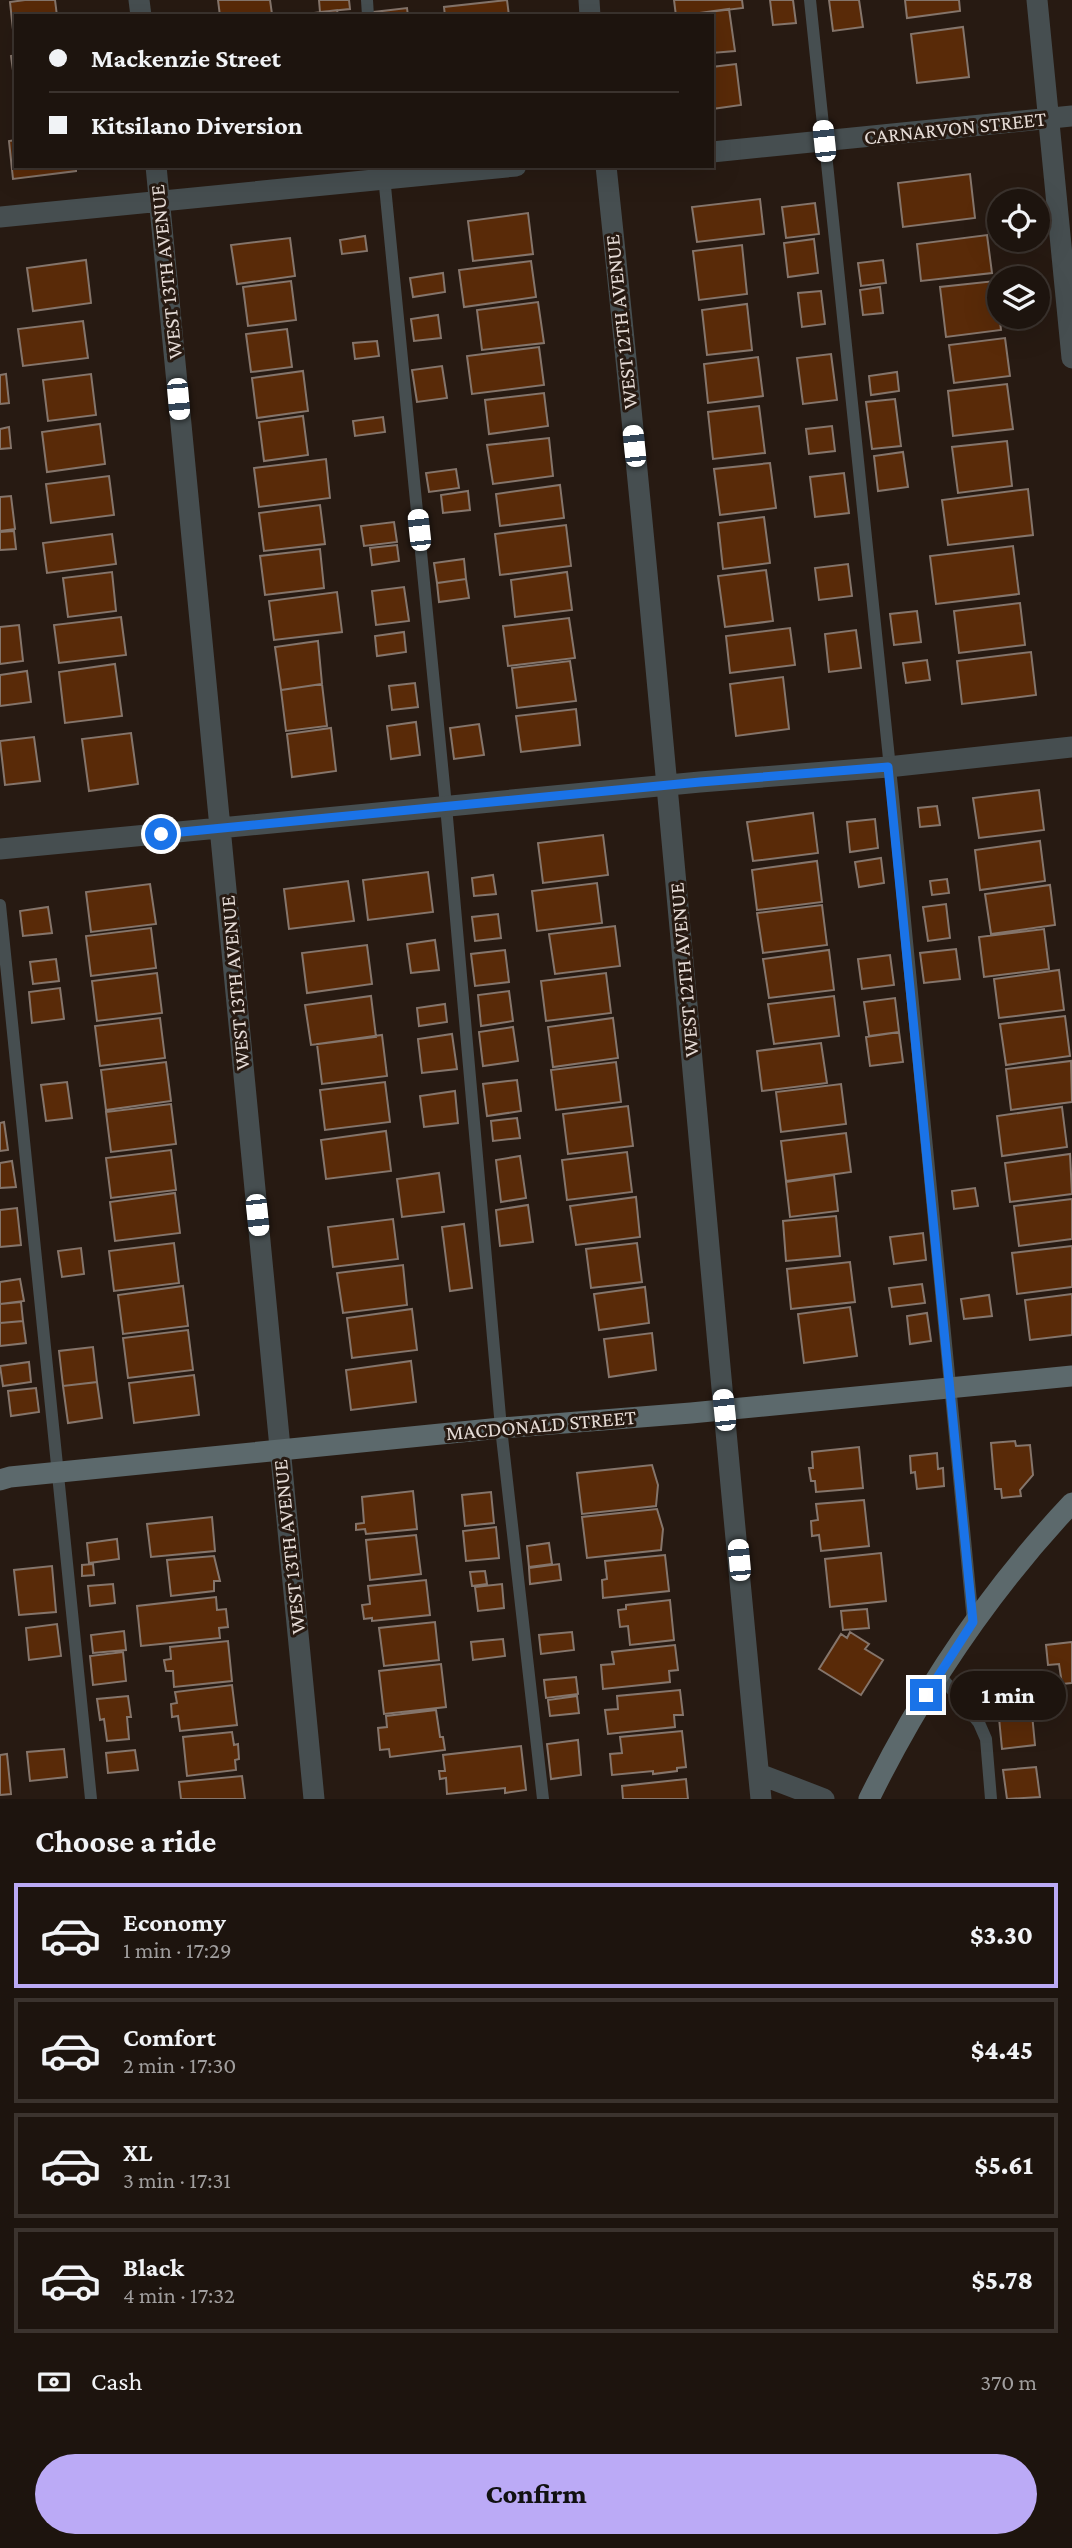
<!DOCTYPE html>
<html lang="en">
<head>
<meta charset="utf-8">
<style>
  :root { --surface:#1d140e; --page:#2a211c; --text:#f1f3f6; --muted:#a09e9e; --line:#3b332e; --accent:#bbaaf6 }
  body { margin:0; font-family:"Crimson Pro",serif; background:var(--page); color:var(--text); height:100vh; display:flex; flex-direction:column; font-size:26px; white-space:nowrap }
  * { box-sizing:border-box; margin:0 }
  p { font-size:23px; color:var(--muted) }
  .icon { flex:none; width:38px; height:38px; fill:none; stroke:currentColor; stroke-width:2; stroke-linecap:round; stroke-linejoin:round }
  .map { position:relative; height:1799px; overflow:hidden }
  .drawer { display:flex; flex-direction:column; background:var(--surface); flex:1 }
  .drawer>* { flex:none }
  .guide { position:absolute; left:14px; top:14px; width:700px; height:154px; border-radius:0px; box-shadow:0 7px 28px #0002,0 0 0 2px var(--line); display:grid; align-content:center; height:154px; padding:0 35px; background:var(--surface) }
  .controls { position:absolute; left:987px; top:189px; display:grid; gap:14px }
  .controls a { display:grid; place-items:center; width:63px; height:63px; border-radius:50%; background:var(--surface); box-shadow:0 7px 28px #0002,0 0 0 2px var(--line); font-size:35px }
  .end { position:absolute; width:32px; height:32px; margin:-16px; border:9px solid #1a73e8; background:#fff; box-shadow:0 0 0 4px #fff }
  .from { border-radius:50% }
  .bubble { position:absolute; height:49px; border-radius:24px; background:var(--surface); box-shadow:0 7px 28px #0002,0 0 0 2px var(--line); font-size:23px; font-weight:800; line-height:49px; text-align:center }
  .car { position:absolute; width:21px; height:42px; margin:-21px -10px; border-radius:9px; box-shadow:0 0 5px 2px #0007; background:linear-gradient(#fff 24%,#345 0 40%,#fff 0 76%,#345 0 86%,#fff 0) }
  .guide b { display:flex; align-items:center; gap:24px; height:66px; font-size:26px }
  .guide b+b { border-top:2px solid var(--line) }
  .guide i { width:18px; height:18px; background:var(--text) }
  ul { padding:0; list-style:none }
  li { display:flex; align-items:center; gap:21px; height:105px; margin:0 14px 10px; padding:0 21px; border:4px solid var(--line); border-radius:0px }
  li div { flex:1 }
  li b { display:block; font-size:26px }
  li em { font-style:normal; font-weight:800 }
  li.on { border-color:var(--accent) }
  li>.icon { width:63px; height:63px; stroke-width:1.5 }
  h2 { padding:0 35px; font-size:32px; line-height:84px }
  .pay { display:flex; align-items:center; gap:18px; height:77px; padding:0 35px; font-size:26px }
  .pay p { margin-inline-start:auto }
  .cta { display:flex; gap:14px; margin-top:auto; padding:14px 35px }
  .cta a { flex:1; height:80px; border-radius:42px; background:var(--accent); color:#111; font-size:28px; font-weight:800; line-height:80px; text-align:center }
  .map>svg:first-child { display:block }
  .building { fill:#592a08; stroke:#85756b; stroke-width:2 }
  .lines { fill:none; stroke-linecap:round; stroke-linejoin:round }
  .lane { stroke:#464e50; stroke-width:12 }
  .street { stroke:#464e50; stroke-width:21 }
  .secondary { stroke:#5c696c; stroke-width:21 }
  .route { stroke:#1a73e8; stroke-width:9 }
  .labels { text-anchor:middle; stroke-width:6; stroke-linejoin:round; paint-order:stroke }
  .street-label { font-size:21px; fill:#e5dbd6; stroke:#271a12 }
</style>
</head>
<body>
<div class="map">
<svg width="1072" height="1799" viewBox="0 0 1072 1799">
  <rect width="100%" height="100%" fill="#271a12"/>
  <!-- building -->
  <path class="building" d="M25 0H55L57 16H16L14 39 10 2Z
    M218 0H270L272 14 220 16Z
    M319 0H349L350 9 320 12Z
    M507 0 509 16H445L444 7Z
    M674 0H742L743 8 676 16Z
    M770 0H793L796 23 773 25Z
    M829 0H859L863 27 833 31Z
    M905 0H959L960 11 907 18Z
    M407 8 408 16H374V12Z
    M729 9 735 51 712 53V16H678Z
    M337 10 338 16H307V14Z
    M963 27 969 77 917 83 911 34Z
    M16 55V85H15L11 56Z
    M736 64 741 105 712 109V67Z
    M16 140V166H76V171L13 179 9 141Z
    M970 174 975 218 903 227 898 183Z
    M760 199 764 234 697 242 692 207Z
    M815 203 819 234 786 238 782 207Z
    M528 213 533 254 473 261 468 221Z
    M987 235 992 273 921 281 917 244Z
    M365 236 367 251 342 254 340 240Z
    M290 238 295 276 237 284 231 245Z
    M814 239 818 273 788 277 784 243Z
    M742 245 747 294 699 300 693 251Z
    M86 260 91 303 33 311 27 268Z
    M883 260 886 283 861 286 858 263Z
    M531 261 536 297 464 307 459 270Z
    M443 273 445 292 413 297 410 278Z
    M291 281 296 320 248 326 243 287Z
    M995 281 1001 330 946 337 940 287Z
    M880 287 883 313 863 315 860 290Z
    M821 291 825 324 802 327 798 293Z
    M538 302 544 343 482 350 477 310Z
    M747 304 752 350 707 355 702 310Z
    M438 315 441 338 414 341 411 319Z
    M83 321 88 358 23 366 18 329Z
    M287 329 292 367 251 372 246 334Z
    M1005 338 1010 376 954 383 949 345Z
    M377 341 379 356 355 359 353 343Z
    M539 347 544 385 472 394 467 356Z
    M831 354 837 400 803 404 797 358Z
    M758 357 763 396 708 403 704 364Z
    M442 366 447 398 417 402 412 370Z
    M303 371 308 411 257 418 252 378Z
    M897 372 899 391 871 395 869 376Z
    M6 374 9 403 0 404V375Z
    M91 374 96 415 48 421 43 380Z
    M1007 384 1013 429 953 436 948 391Z
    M544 393 548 426 489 434 485 400Z
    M895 399 901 446 872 449 866 402Z
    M759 406 765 453 713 459 708 412Z
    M303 416 308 455 264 461 259 422Z
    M383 417 385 432 355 436 353 421Z
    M100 424 105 464 47 472 42 432Z
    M832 426 835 451 809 454 806 429Z
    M9 427 11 448 0 449V429Z
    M549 438 553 476 493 484 487 445Z
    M1007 441 1012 486 958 493 952 447Z
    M903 452 908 487 878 491 874 456Z
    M326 459 330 498 259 507 254 468Z
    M770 463 776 508 720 515 714 469Z
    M456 469 459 488 429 492 426 473Z
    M844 473 849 513 815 517 810 477Z
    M109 476 114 515 51 523 46 484Z
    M560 485 564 518 500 526 496 494Z
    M1028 489 1033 535 948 545 942 500Z
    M468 491 470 510 443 513 441 495Z
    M11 496 15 529 0 531V497Z
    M320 505 325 544 264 551 259 513Z
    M764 517 770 563 723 569 718 523Z
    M394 522 397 542 364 546 361 526Z
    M566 525 571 566 500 575 495 534Z
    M14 531 16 549 0 550V532Z
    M112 534 116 564 47 573 43 543Z
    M397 545 399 561 372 565 370 548Z
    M1013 546 1019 594 936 604 930 556Z
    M320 549 324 588 265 595 260 556Z
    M464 559 466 579 437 583 434 563Z
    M848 564 852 596 819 600 815 568Z
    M766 570 773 621 725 627 718 576Z
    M112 572 116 611 68 617 63 578Z
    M567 572 572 610 515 617 511 580Z
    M466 579 469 598 439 602 437 583Z
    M404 587 409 621 376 625 372 591Z
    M337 592 342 632 274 640 269 601Z
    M1020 603 1025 645 959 653 954 611Z
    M917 611 921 642 894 645 890 614Z
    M121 617 126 655 59 663 54 625Z
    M569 618 575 658 508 666 503 626Z
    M19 625 23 661 0 664V627Z
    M790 628 795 665 730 673 726 636Z
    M856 630 861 668 829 672 825 634Z
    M404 632 406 652 377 656 375 636Z
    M318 641 322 684 281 690 275 647Z
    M1031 652 1036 695 962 704 957 661Z
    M927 660 930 680 906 683 903 663Z
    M570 661 576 701 517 708 512 668Z
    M115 664 122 716 65 723 59 672Z
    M27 671 31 702 0 706V675Z
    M783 677 789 729 736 736 730 684Z
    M415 683 418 707 392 710 389 686Z
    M322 684 327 726 286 731 281 690Z
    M576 709 580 745 521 752 516 716Z
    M416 722 420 755 391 759 387 726Z
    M479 724 484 755 454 759 450 728Z
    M331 728 336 771 292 777 287 734Z
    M131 733 138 784 89 791 82 739Z
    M34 737 40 781 5 785 0 741Z
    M1039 790 1044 830 979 838 973 798Z
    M937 806 940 825 920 827 918 808Z
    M813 813 818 853 753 861 747 822Z
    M875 819 878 848 850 852 847 822Z
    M603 835 608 875 543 883 538 843Z
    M1040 841 1045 881 980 890 975 850Z
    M881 858 884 883 859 887 855 862Z
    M817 861 822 902 757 910 752 870Z
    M428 872 433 912 368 920 363 880Z
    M493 875 496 894 474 896 472 878Z
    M947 879 949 893 932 895 930 881Z
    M348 881 354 921 289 929 284 889Z
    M597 883 602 923 537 931 532 891Z
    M150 884 156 924 91 932 86 892Z
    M1050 885 1055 925 991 934 985 894Z
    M946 904 950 938 928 941 923 907Z
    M822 905 827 945 763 953 757 913Z
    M48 907 52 933 23 936 20 911Z
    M498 914 501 938 475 941 472 917Z
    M615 926 620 966 555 974 549 934Z
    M151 928 156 968 91 976 86 936Z
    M1044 929 1049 969 984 977 979 937Z
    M435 940 439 970 411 973 407 944Z
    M367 945 372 984 307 993 302 953Z
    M956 949 960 979 924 983 920 953Z
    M505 950 509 982 475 986 471 954Z
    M829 950 834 990 769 998 763 959Z
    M890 955 894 985 862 989 858 959Z
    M56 959 59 981 33 984 30 962Z
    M1059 970 1064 1010 999 1018 994 979Z
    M157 973 162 1013 97 1021 92 981Z
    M606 973 611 1013 546 1021 541 981Z
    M60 988 64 1019 32 1023 29 992Z
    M509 991 513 1021 481 1026 478 995Z
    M371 996 376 1037 311 1045 305 1005Z
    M834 996 839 1036 774 1044 768 1004Z
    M895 998 899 1032 869 1036 864 1002Z
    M445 1004 447 1022 419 1026 417 1008Z
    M1065 1016 1070 1056 1006 1065 1000 1024Z
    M160 1018 165 1058 100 1066 95 1026Z
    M613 1018 618 1058 553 1067 548 1027Z
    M513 1027 518 1061 483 1066 479 1032Z
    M899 1032 903 1062 870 1066 866 1037Z
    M452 1034 457 1069 422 1073 418 1039Z
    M382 1035 387 1076 322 1084 317 1044Z
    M821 1043 827 1083 762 1091 757 1051Z
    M1071 1061 1072 1102 1011 1110 1006 1069Z
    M166 1062 171 1101 106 1110 101 1070Z
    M616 1062 621 1102 556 1110 551 1070Z
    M517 1080 521 1111 487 1116 483 1084Z
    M67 1082 72 1118 46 1121 41 1085Z
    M385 1082 390 1122 325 1130 320 1090Z
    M841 1084 846 1124 781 1132 776 1092Z
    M455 1091 458 1123 424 1127 420 1096Z
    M171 1104 176 1144 111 1152 106 1112Z
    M628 1106 633 1146 568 1154 563 1114Z
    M1062 1107 1067 1147 1002 1156 997 1116Z
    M517 1118 520 1138 493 1141 491 1121Z
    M4 1122 8 1150 0 1151V1123Z
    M386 1131 391 1171 326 1179 321 1140Z
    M846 1133 851 1172 786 1181 781 1141Z
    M171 1150 176 1190 111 1198 106 1158Z
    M627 1152 632 1192 567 1200 562 1160Z
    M1070 1154 1072 1194 1010 1202 1005 1163Z
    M520 1156 526 1198 501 1202 496 1160Z
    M12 1161 16 1187 0 1188V1163Z
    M439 1173 444 1212 402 1217 397 1179Z
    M834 1175 838 1211 790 1217 786 1182Z
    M975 1188 978 1206 954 1209 952 1191Z
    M175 1193 180 1233 115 1241 110 1202Z
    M636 1197 640 1237 576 1245 570 1206Z
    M1072 1199V1239L1019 1246 1014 1206Z
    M528 1205 533 1242 500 1246 496 1210Z
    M17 1208 21 1245 0 1247V1210Z
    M836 1216 840 1256 786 1261 783 1221Z
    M393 1219 398 1259 333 1267 328 1227Z
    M464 1224 472 1288 450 1291 442 1227Z
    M923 1233 926 1260 894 1264 890 1237Z
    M174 1243 179 1283 114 1291 109 1251Z
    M637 1243 642 1282 591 1288 586 1249Z
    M1072 1246V1287L1017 1294 1012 1253Z
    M81 1248 84 1274 62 1277 58 1251Z
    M850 1262 855 1302 791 1309 787 1269Z
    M403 1265 407 1305 343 1313 337 1273Z
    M20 1279 24 1301 0 1304V1282Z
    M922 1284 925 1303 892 1307 889 1288Z
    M183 1286 188 1326 123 1334 118 1295Z
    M645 1287 649 1323 599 1330 594 1294Z
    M1072 1294V1335L1030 1340 1025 1300Z
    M989 1295 992 1316 964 1319 961 1299Z
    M21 1302 23 1321 0 1323V1304Z
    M850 1307 857 1356 804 1363 798 1314Z
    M412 1309 417 1350 352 1358 347 1318Z
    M927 1313 931 1341 910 1344 907 1316Z
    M23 1321 26 1343 0 1346V1323Z
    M188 1330 193 1370 128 1378 123 1338Z
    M652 1333 656 1370 609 1377 604 1339Z
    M93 1347 97 1382 63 1386 59 1351Z
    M411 1361 416 1402 351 1410 346 1370Z
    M29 1362 31 1382 3 1386 0 1366Z
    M194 1375 199 1415 134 1423 129 1383Z
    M97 1382 102 1418 68 1423 63 1386Z
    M36 1388 39 1412 11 1416 8 1391Z
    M1015 1441 1016 1446 1030 1445 1033 1475 1020 1490 1021 1496 1002 1498 1001 1489H995L991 1443Z
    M859 1447 863 1488 816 1492 815 1481H811L809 1468H813L812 1452Z
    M937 1453 938 1469 943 1468 944 1486 917 1489 915 1472 911 1473 910 1456Z
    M652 1465 658 1485 656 1506 582 1514 577 1473Z
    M413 1491 417 1529 366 1534 365 1529 356 1530V1524L364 1523 362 1497Z
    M491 1492 494 1523 465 1526 462 1495Z
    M864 1500 869 1546 821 1551 819 1535 812 1536 811 1521 818 1520 816 1504Z
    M657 1509 663 1529 661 1550 587 1558 582 1517Z
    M212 1517 215 1551 151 1557 147 1524Z
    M496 1527 499 1558 466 1561 463 1531Z
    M416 1535 421 1574 370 1580 366 1540Z
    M117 1539 119 1559 89 1563 87 1543Z
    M549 1543 552 1564 529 1567 527 1546Z
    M881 1553 886 1601 830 1607 825 1559Z
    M665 1555 669 1591 603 1598 602 1580 607 1579 605 1561Z
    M214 1556 220 1581H214V1591L171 1596 167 1560Z
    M93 1564 94 1575 82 1576V1565Z
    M559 1564 561 1580 530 1584 529 1568Z
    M52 1566 56 1612 19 1615 14 1570Z
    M485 1571 487 1584 472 1586 470 1572Z
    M426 1580 430 1615 372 1621V1618L364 1619 362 1605 370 1604 368 1586Z
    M113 1584 115 1603 90 1606 88 1586Z
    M502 1584 504 1608 478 1611 475 1587Z
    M216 1597 217 1610 226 1609 228 1627 219 1628 220 1638 141 1646 137 1606Z
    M670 1600 674 1640 630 1645 628 1626 620 1627 618 1610 626 1609V1605Z
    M867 1609 869 1628 843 1630 841 1611Z
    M435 1622 439 1660 384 1666 379 1628Z
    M57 1624 61 1656 29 1660 26 1628Z
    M124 1631 126 1650 93 1653 91 1635Z
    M572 1632 574 1650 541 1654 539 1635Z
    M850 1632 869 1644 865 1649 883 1660 861 1695 819 1669 841 1634 847 1638Z
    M503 1639 505 1656 473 1660 471 1642Z
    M228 1641 232 1681 174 1687 173 1671H166L164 1660 171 1659 170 1647Z
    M1072 1642V1683L1062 1684 1059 1664 1048 1665 1046 1645Z
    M675 1645 678 1670 669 1671 670 1682 603 1689 601 1665 614 1664 612 1652Z
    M123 1652 126 1681 93 1685 90 1656Z
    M441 1664 446 1707 384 1714 379 1671Z
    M576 1677 578 1694 546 1698 544 1680Z
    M232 1685 237 1725 180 1731 178 1716 172 1717 171 1704 177 1703 175 1692Z
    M680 1690 683 1715H674L675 1727 608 1734 605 1710 618 1709 617 1696Z
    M128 1696 131 1717H127L129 1739 107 1741 104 1719 100 1720 97 1699Z
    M577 1696 579 1713 550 1716 548 1700Z
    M436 1710 440 1737H443L445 1750 390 1757 389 1749 380 1750 378 1728 387 1727 386 1716Z
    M1032 1714 1035 1745 1002 1749 999 1718Z
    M682 1731 686 1767 677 1768V1771L653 1774V1771L612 1775 610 1754 622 1753 620 1737Z
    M232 1732 234 1745 238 1744 239 1759 235 1760 236 1770 187 1776 183 1737Z
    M578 1740 581 1775 551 1779 547 1744Z
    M521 1746 526 1790 505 1793V1788L447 1794 446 1778 440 1779 439 1771H445L443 1755Z
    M64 1749 67 1777 30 1781 27 1752Z
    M135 1750 138 1770 108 1773 106 1753Z
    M7 1754 11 1794 0 1795V1755Z
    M1036 1767 1040 1797 1007 1799 1003 1770Z
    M242 1776 245 1799H181L179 1782Z
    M686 1779 688 1799H623L622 1786Z"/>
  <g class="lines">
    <!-- lane -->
    <path class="lane" d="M367 0 368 16
      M810 0 893 797 973 1622
      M383 166 446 806 501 1428 543 1799
      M0 905 91 1799
      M939 1674 979 1723 986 1739 991 1799"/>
    <!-- street -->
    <path class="street" d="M139 0 141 16
      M589 0 590 16
      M1037 0 1072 358
      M712 152 1072 116
      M156 166 314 1799
      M606 166C664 710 707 1255 761 1799
      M0 217 516 166
      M0 849 700 782 888 767 1072 747
      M759 1774 824 1799"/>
    <!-- secondary -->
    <path class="secondary" d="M0 1480 10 1477 501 1428 691 1413 1072 1376
      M869 1799C922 1691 990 1590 1072 1503"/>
  </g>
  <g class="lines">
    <!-- route -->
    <path class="route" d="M161 834 700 782 888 767 973 1622 926 1695"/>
  </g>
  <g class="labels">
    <!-- street labels -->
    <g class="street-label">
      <text transform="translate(955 128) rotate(-6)" y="7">CARNARVON STREET</text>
      <text transform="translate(166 272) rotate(-96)" y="7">WEST 13TH AVENUE</text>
      <text transform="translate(621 322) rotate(-96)" y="7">WEST 12TH AVENUE</text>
      <text transform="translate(684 970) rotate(-95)" y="7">WEST 12TH AVENUE</text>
      <text transform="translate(235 983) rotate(-95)" y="7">WEST 13TH AVENUE</text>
      <text transform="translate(541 1425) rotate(-5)" y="7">MACDONALD STREET</text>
      <text transform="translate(289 1547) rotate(-96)" y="7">WEST 13TH AVENUE</text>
    </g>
  </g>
</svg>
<div class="controls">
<a><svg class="icon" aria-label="locate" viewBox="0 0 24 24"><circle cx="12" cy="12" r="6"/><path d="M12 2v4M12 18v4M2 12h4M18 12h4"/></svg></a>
<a><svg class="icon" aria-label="layers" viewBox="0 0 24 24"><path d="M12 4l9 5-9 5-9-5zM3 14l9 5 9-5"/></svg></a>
</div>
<i class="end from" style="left:161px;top:834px"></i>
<i class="end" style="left:926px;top:1695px"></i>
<div class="bubble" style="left:950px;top:1671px;width:116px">1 min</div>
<i class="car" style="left:824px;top:141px;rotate:354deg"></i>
<i class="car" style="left:178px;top:399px;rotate:175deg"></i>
<i class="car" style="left:634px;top:446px;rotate:354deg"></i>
<i class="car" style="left:419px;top:530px;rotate:354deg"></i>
<i class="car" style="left:257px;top:1215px;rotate:174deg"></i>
<i class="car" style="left:724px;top:1410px;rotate:354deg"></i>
<i class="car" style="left:739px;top:1560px;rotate:355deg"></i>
<div class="guide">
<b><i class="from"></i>Mackenzie Street</b>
<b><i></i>Kitsilano Diversion</b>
</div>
</div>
<section class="drawer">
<h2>Choose a ride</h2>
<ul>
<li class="on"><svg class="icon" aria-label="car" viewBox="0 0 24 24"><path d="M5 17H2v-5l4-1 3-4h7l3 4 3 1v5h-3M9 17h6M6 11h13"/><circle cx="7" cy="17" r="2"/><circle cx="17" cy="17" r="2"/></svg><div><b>Economy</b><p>1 min · 17:29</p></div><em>$3.30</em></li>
<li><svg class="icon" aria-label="car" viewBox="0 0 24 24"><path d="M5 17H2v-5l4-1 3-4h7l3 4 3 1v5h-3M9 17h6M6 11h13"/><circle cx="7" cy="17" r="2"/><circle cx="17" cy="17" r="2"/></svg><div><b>Comfort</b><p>2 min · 17:30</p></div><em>$4.45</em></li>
<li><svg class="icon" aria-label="car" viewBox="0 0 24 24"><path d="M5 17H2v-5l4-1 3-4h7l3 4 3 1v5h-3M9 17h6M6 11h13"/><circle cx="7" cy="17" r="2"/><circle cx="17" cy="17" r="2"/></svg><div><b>XL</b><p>3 min · 17:31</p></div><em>$5.61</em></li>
<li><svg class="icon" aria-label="car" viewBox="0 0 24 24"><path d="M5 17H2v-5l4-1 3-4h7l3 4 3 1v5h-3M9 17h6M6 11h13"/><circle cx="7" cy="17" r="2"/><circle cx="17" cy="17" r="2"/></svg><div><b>Black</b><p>4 min · 17:32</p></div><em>$5.78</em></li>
</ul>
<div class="pay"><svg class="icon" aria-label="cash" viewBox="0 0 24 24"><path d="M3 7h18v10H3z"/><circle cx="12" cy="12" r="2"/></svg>Cash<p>370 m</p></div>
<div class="cta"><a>Confirm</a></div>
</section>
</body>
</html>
